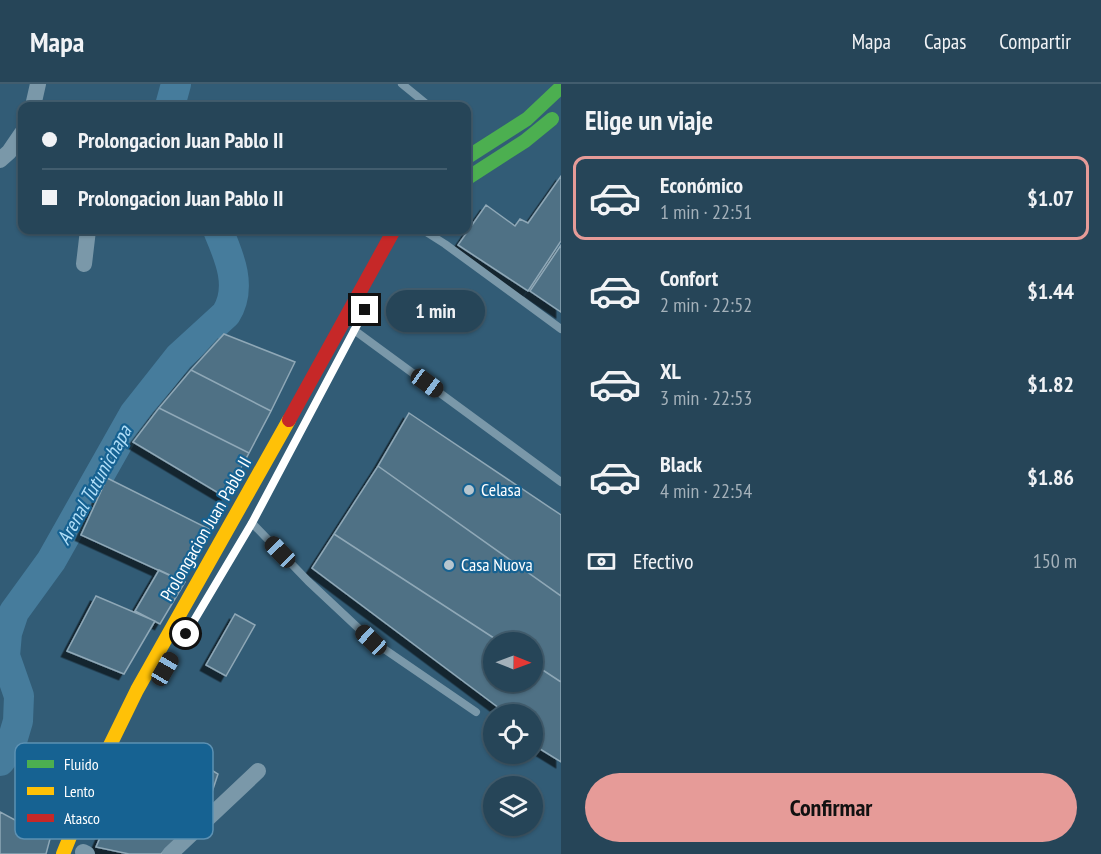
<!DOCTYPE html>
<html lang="es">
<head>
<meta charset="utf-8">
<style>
  :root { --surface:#264558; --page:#2e4c5e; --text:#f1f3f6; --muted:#a4b1ba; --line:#425d6e; --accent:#e69b98 }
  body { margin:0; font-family:"PT Sans Narrow",sans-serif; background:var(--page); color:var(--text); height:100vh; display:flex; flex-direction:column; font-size:22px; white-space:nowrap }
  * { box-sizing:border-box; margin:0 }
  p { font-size:20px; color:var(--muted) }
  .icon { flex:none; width:33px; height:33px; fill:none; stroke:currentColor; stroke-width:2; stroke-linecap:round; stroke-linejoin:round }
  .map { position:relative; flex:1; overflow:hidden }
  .panel { display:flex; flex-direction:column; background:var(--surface); width:540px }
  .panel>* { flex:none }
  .top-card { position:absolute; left:18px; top:18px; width:453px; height:132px; border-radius:12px; box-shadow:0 2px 4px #0004,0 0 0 2px var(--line); display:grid; align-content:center; height:132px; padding:0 24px; background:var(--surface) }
  .needle { width:39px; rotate:91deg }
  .fabs { position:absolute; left:483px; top:548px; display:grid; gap:12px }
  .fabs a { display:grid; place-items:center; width:60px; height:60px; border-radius:50%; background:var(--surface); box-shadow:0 2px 4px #0004,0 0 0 2px var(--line); font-size:30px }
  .end { position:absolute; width:27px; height:27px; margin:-14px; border:8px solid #fff; background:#111; box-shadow:0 0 0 3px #111 }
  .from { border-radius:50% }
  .bubble { position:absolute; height:42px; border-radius:21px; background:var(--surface); box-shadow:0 2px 4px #0004,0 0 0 2px var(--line); font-size:20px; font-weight:700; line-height:42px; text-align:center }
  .car { position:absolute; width:18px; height:36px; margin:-18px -9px; border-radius:8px; box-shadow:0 0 4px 2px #0007; background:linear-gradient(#222 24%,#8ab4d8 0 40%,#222 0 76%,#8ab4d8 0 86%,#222 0) }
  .top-card b { display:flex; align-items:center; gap:21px; height:57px; font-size:22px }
  .top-card b+b { border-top:2px solid var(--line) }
  .top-card i { width:15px; height:15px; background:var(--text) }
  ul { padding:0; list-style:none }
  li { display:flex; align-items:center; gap:18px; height:84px; margin:0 12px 9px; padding:0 12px; border:3px solid transparent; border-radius:12px }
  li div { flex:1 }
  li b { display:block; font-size:22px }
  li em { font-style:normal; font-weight:700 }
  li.active { border-color:var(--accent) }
  li>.icon { width:54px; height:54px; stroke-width:1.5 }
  h2 { padding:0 24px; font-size:27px; line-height:72px }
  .pay { display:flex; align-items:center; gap:15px; height:66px; padding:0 24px; font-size:22px }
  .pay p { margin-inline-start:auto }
  .primary-button { display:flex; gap:12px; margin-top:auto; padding:12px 24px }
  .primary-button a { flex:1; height:69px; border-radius:36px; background:var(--accent); color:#111; font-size:24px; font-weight:700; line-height:69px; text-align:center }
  header { display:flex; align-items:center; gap:36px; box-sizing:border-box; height:84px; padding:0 30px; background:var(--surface); border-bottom:2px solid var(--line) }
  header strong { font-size:28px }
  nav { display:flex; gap:33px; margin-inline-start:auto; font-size:21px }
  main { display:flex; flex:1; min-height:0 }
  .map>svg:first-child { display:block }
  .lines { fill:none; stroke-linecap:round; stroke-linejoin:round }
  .river { stroke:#467c9c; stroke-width:30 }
  .building { fill:#4f7185; stroke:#8fa8b7; stroke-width:1.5; filter:url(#shadow) }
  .lane { stroke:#7a98a9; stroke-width:8 }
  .street { stroke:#7a98a9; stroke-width:16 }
  .fast { stroke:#4caf50; stroke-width:14 }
  .slow { stroke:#ffc107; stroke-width:14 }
  .jam { stroke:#c62828; stroke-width:14 }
  .route { stroke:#fff; stroke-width:8 }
  .poi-dot { fill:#b7c6cf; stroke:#166292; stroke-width:2 }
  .labels { text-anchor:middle; stroke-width:4.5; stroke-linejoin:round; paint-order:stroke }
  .poi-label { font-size:18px; fill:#fff; stroke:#166292; text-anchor:start }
  .street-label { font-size:18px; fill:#fff; stroke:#166292 }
  .water-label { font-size:20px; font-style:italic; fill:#b0def8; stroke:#166292 }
  .key { fill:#166292; stroke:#5c91b3; stroke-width:1.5 }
  .key-label { font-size:16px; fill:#fff }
</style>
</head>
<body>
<header>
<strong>Mapa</strong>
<nav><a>Mapa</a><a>Capas</a><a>Compartir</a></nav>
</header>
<main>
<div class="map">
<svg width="561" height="770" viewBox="0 0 561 770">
  <defs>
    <filter id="shadow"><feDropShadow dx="-5.5" dy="5.5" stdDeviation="0" flood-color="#0009"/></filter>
  </defs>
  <rect width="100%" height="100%" fill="#325c76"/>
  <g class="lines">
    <!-- river -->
    <path class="river" d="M170 22 176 0
      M0 677 10 664 18 637 19 612 5 572 7 549 14 528 51 477 134 330 179 273 226 230C243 203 229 172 218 146"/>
  </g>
  <!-- building -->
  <path class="building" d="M561 92V157L528 207 458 161 486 121 515 142 520 135 528 139Z
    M561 161V228L530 207Z
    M224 250 295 278 271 327 191 286Z
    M191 286 271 327 249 369 159 324Z
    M159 324 249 369 225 413 133 358Z
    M409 329 561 431V512L378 382Z
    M378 382 561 512V598L532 579V558H500L334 450Z
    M107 394 211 446 182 497 81 451Z
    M334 450 500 558H494V597H532V579L561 598V678L532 660V630H498L499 624 312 484Z
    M159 486 185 498 160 540 135 527Z
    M96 512 155 537 124 590 67 567Z
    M235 530 255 541 226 592 206 581Z
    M137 668 177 688 186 670 218 690 206 726 161 770H129L96 763Z
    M0 728 50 755 46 770H0Z"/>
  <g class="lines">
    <!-- lane -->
    <path class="lane" d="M402 0 429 22
      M423 146 445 160 561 245
      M354 246 561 398
      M252 439 308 497 371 556 476 628"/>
    <!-- street -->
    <path class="street" d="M33 22 38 0
      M0 76 9 68 22 49
      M84 180 88 146
      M83 768 87 770
      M170 770 258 687"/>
    <!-- fast -->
    <path class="fast" d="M466 74 527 35 561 3
      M466 95 525 57 552 35"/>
    <!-- slow -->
    <path class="slow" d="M63 770 93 696 137 606 289 336"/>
    <!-- jam -->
    <path class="jam" d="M289 336 394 146"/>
  </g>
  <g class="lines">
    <!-- route -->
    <path class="route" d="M186 550 252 439 365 226"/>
  </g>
  <!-- markers -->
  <g class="poi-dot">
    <circle cx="469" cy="406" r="6"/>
    <circle cx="449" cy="481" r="6"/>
  </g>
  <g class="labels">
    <!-- poi labels -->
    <g class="poi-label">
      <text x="481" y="412">Celasa</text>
      <text x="461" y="487">Casa Nuova</text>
    </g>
    <!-- street labels -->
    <g class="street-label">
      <text transform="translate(206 445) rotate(-60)" y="6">Prolongacion Juan Pablo II</text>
    </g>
    <!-- water labels -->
    <g class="water-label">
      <text transform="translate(94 401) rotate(-61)" y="7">Arenal Tutunichapa</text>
    </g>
  </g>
  <!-- legend -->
  <rect x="15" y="659" width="198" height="96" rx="9" class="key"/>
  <rect x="27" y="676" width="27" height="8" fill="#4caf50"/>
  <rect x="27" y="703" width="27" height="8" fill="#ffc107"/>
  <rect x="27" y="730" width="27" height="8" fill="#c62828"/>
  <g class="key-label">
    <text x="64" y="686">Fluido</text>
    <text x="64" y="713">Lento</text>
    <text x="64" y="740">Atasco</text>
  </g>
</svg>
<div class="fabs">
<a><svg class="needle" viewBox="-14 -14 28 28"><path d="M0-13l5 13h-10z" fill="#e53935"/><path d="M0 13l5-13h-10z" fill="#a4b1ba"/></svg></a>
<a><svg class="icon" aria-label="locate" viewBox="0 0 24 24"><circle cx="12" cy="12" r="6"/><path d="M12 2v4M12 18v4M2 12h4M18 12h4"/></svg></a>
<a><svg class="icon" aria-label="layers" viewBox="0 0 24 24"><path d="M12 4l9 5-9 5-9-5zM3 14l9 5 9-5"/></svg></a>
</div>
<i class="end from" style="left:186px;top:550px"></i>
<i class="end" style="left:365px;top:226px"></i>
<div class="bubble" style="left:386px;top:206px;width:99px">1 min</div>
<i class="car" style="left:427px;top:299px;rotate:126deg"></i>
<i class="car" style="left:280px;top:468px;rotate:316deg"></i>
<i class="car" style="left:371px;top:556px;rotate:313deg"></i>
<i class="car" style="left:165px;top:585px;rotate:30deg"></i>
<div class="top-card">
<b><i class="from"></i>Prolongacion Juan Pablo II</b>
<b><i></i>Prolongacion Juan Pablo II</b>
</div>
</div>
<section class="panel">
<h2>Elige un viaje</h2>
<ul>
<li class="active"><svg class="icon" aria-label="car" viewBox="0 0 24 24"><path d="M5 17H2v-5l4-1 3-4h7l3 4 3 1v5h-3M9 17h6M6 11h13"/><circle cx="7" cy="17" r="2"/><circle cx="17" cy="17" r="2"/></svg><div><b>Económico</b><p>1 min · 22:51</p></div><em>$1.07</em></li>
<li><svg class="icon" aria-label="car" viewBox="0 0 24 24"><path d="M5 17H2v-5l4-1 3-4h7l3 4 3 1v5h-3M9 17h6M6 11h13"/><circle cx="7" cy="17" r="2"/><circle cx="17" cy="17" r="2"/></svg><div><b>Confort</b><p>2 min · 22:52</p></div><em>$1.44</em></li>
<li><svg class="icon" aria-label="car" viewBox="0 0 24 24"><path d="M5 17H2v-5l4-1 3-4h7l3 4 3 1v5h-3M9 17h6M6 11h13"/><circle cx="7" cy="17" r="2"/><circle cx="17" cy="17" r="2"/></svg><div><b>XL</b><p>3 min · 22:53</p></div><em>$1.82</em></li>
<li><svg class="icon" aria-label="car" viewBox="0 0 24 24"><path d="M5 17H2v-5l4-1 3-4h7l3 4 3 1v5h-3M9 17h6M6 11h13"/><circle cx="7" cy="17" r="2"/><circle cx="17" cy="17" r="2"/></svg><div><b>Black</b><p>4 min · 22:54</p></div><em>$1.86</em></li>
</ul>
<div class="pay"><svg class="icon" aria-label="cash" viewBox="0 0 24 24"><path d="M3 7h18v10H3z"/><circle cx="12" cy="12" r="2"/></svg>Efectivo<p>150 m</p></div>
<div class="primary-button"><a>Confirmar</a></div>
</section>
</main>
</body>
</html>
